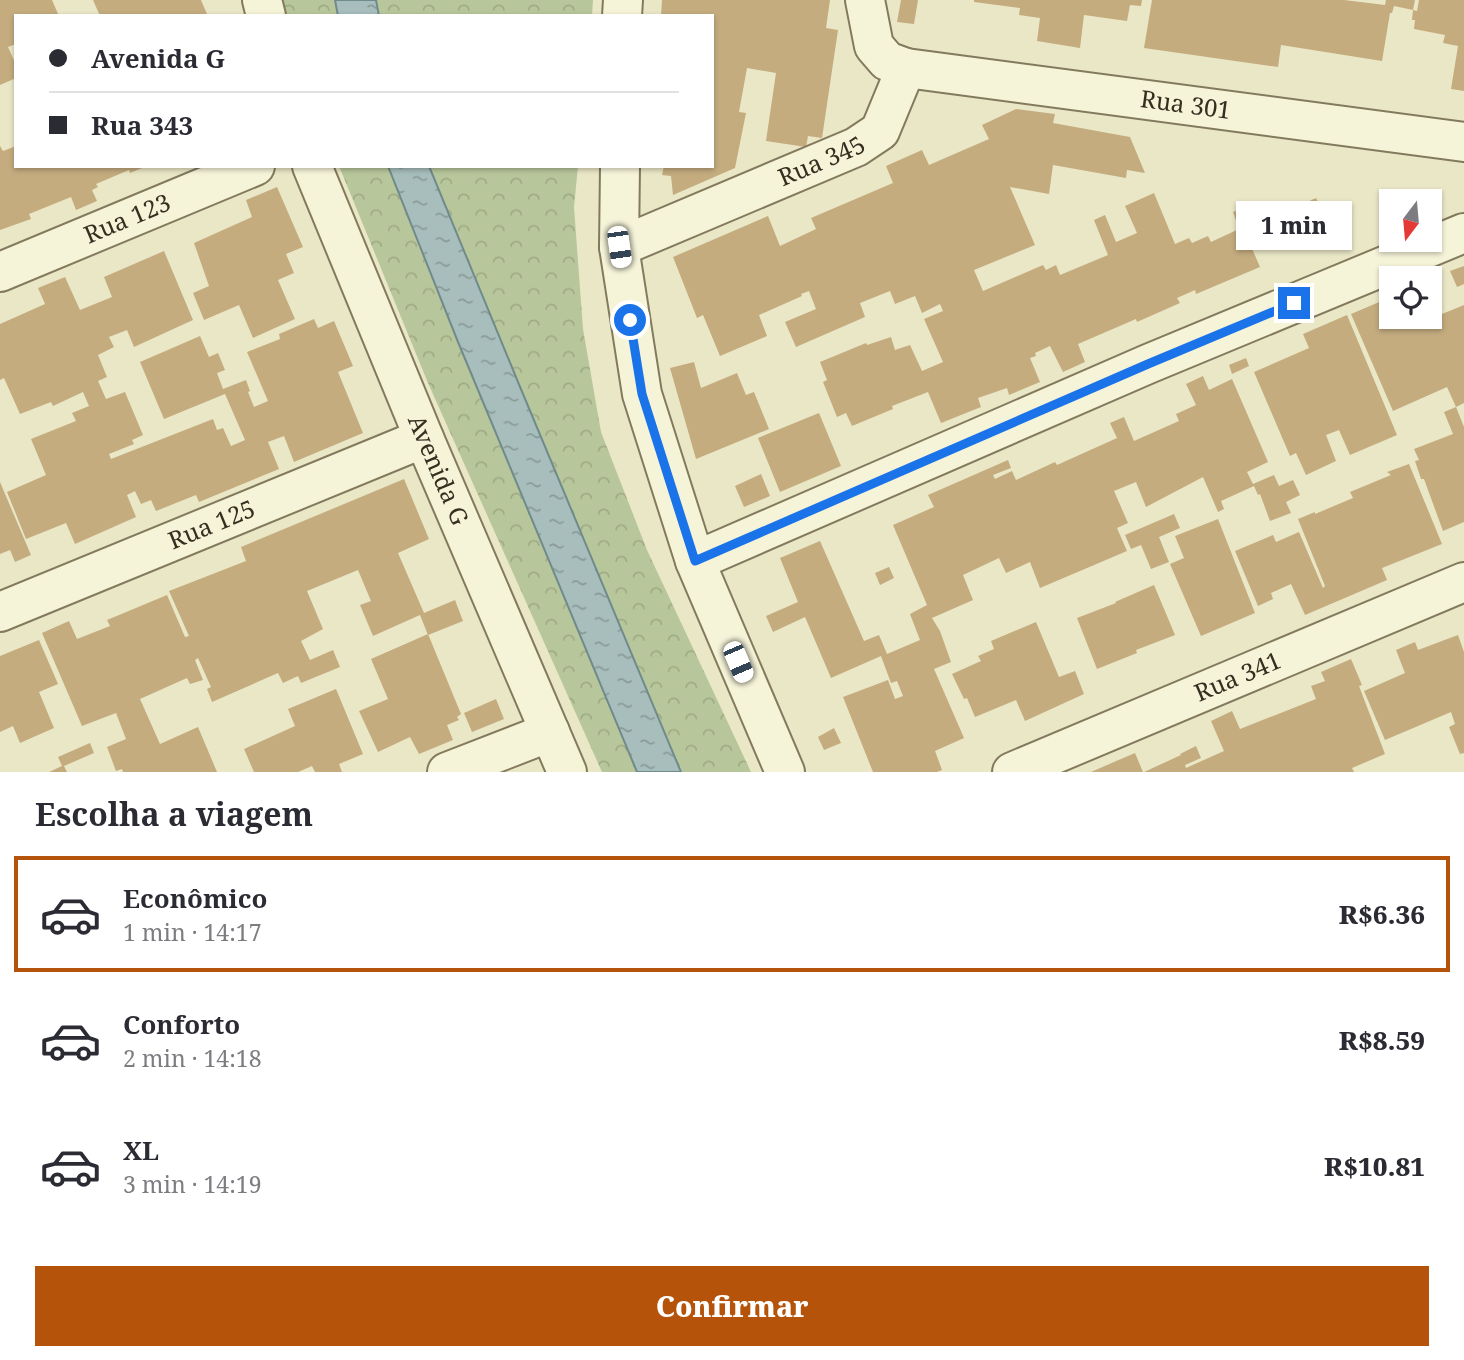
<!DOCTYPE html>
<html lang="pt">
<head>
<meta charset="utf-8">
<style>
  :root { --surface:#fff; --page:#f7f7f7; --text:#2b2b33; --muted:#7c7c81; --line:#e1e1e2; --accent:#b45309 }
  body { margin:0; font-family:"Noto Serif",serif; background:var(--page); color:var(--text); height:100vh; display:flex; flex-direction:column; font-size:26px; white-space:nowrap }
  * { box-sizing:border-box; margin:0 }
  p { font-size:23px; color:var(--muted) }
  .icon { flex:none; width:38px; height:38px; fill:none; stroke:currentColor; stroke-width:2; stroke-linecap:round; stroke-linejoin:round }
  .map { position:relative; height:772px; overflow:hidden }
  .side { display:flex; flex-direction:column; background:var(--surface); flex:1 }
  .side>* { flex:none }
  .guide { position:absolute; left:14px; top:14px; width:700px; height:154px; border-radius:0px; box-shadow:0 2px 5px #0004; display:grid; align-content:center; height:154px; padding:0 35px; background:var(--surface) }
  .needle { width:46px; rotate:196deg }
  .controls { position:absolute; left:1379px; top:189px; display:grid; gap:14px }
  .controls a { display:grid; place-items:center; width:63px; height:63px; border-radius:0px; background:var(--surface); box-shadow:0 2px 5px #0004; font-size:35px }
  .end { position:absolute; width:32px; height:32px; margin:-16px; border:9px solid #1a73e8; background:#fff; box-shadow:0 0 0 4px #fff }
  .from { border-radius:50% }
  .bubble { position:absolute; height:49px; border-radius:0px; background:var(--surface); box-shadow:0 2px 5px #0004; font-size:23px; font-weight:800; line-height:49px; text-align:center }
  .car { position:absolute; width:21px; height:42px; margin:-21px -10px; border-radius:9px; box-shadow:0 0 5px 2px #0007; background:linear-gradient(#fff 24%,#345 0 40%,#fff 0 76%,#345 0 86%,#fff 0) }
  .guide b { display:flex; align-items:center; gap:24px; height:66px; font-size:26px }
  .guide b+b { border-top:2px solid var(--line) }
  .guide i { width:18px; height:18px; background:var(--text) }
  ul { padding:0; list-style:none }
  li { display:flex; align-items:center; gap:21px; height:116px; margin:0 14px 10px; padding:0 21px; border:4px solid transparent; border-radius:0px }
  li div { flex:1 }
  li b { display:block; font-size:26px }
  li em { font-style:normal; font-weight:800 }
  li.selected { border-color:var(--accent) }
  li>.icon { width:63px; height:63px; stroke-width:1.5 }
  h2 { padding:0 35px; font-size:32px; line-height:84px }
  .action { display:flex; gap:14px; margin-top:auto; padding:14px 35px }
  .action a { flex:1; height:80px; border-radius:0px; background:var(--accent); color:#fff; font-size:28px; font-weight:800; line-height:80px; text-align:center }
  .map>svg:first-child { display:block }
  .forest { fill:url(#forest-crowns) }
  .water { fill:url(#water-ripples); stroke:#6f8b8b; stroke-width:2 }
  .building { fill:#c4ac7f }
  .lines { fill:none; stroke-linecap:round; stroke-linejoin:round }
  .minor-casing { stroke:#837a5d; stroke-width:42 }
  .minor { stroke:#f5f3d8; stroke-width:38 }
  .route { stroke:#1a73e8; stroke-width:9 }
  .labels { text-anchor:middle; stroke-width:6; stroke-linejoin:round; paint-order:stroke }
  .street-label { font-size:24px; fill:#352f20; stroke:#f2f0d5 }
</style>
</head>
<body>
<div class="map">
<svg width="1464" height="772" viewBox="0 0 1464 772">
  <defs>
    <pattern id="forest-crowns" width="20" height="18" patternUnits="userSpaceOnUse" patternTransform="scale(1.75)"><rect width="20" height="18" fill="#b8c79b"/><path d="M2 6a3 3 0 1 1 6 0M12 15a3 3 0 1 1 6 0" fill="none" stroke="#9fab85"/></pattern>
    <pattern id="water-ripples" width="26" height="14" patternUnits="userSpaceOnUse" patternTransform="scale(1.75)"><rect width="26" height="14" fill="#a7bebc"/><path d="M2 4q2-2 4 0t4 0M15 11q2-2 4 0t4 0" fill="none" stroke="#899b98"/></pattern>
  </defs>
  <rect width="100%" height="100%" fill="#eae7c6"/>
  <!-- forest -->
  <path class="forest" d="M275 0H593L592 16H281Z
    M339 166H578L574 207 583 329 601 432 647 550 751 772H602L428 383Z"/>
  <!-- water -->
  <path class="water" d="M335 0H376L379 16H338Z
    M388 166H429L518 382 681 772H637L458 342Z"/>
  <!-- building -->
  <path class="building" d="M0 0H52L59 16H16V44L8 47 16 65V78L0 85Z
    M93 0H201L207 14 203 16H100Z
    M662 0H830L826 28 838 30 822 138 808 136 806 147 766 141 776 73 747 68 739 112 746 113 735 168 673 195 671 176 662 175 664 166H712V16H661Z
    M901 0H918L914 24 897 22Z
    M974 0H1142L1141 6 1130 5 1127 21 1084 15 1080 48 1037 41 1040 18 1019 15 1020 8 974 2Z
    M1152 0H1344L1385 5 1386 0H1415L1413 10 1394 6 1392 13H1390L1382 61 1281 45 1278 67 1144 48Z
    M1419 0H1464V91L1451 89 1458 46 1443 43 1445 35 1414 29 1415 20H1412L1413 10 1417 11Z
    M1016 109 1055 114 1053 123 1130 137 1145 173 1127 170 1126 178 1053 165 1049 194 1010 187 1035 245 974 270 983 291 1043 265 1046 270 1056 265 1060 275 1108 255 1094 220 1105 215 1116 242 1137 233 1125 206 1154 193 1175 244 1189 238 1192 243 1208 236 1211 242 1239 229 1233 212 1253 204 1261 224 1244 230 1260 267 1196 294 1195 290 1177 298 1180 303 1137 322 1136 319 1078 344 1085 362 1063 372 1050 346 1035 353 1036 356 1030 358 1040 382 1009 395 1007 388 978 398 981 407 941 423 928 392 892 406 893 409 852 426 846 413 837 417 823 382 827 380 820 362 866 343 867 345 891 337 895 350 910 345 922 371 943 362 924 319 943 311 940 304 922 313 915 296 895 304 890 291 860 303 865 317 796 347 785 322 816 309 809 291 801 294 802 296 759 315 767 336 720 356 703 315 697 318 673 257 768 216 780 246 816 229 811 218 893 183 886 166 922 150 929 165 989 139 982 125Z
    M0 146 3 151 16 146V166H147L130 173 129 170 96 184 98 187 92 190 97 201 76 210 71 197 29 214 31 219 0 230Z
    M277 187 303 247 286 254 294 273 278 280 295 319 253 338 239 305 204 320 193 293 209 286 194 243 252 217 246 200Z
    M1316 198 1333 234 1301 248 1285 212Z
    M164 251 193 320 134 347 127 330 109 337 114 347 98 355 107 377 98 381 106 399 125 392 143 435 132 440 134 444 109 454 111 459 213 419 217 430 223 428 231 446 245 440 225 394 164 419 140 362 200 336 209 357 218 353 225 370 217 373 223 389 246 380 250 391 248 392 254 407 268 401 247 352 280 339 279 334 314 319 318 328 334 321 353 366 338 372 363 433 294 462 284 436 268 442 279 469 199 502 196 495 156 511 151 500 141 504 135 491 127 495 136 517 75 544 66 523 26 539 7 492 46 475 31 439 76 421 72 413 89 406 83 392 53 406 51 402 20 414 4 378 0 380V324L45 304 38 288 65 277 80 310 112 297 104 277Z
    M1464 266V284L1457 287 1450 271Z
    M1391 297V317H1403L1405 320 1412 317H1417L1420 323 1464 305V403L1456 407 1447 387 1393 411 1351 314Z
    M1347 315 1397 435 1350 455 1339 430 1326 435 1336 461 1306 475 1296 453 1290 456 1254 372 1309 348 1303 334Z
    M1246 358 1249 366 1232 374 1229 365Z
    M694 362 701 388 737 373 746 395 754 392 769 429 696 459 670 368Z
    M1203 376 1209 390 1232 379 1268 462 1247 472 1253 484 1274 475 1279 486 1293 480 1300 495 1286 502 1291 513 1270 521 1260 494 1258 495 1254 486 1221 501 1224 509 1218 512 1203 477 1146 507 1136 482 1114 491 1128 523 1117 528 1127 551 1040 588 1030 562 1006 573 999 558 963 575 973 600 932 618 940 631 951 662 934 669 964 738 935 751 942 770 937 772H873L843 697 888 680 895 699 903 696 897 681 891 683 881 656 831 678 805 617 773 632 766 616 798 602 780 558 820 541 864 641 879 635 887 654 920 640 910 614 927 605 893 525 934 507 928 495 1008 460 1011 468 993 475 995 479 1012 471 1016 480 1055 462 1057 465 1117 438 1110 423 1124 417 1134 441 1179 421 1176 414 1196 405 1186 384Z
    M1456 407 1464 427V522L1443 531 1424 479H1421L1415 461 1419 460 1414 449 1453 434 1444 412Z
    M819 413 841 466 780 492 758 438Z
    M1409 464 1442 544 1382 568 1387 580 1305 615 1291 584 1271 593 1273 599 1258 606 1235 551 1273 535 1276 542 1299 532 1323 588 1325 586 1298 519 1315 512V514L1353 498 1350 492 1391 475 1387 472Z
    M761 474 770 496 744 507 735 486Z
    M404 479 429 539 398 553 424 613 455 600 463 621 428 635 420 615 373 636 360 605 371 601 358 570 307 591 323 629 301 641 310 660 333 650 340 667 301 683 298 676 283 683 278 673 212 702 207 689 211 687 198 658 195 660 203 680 190 684 187 678 140 699 160 744 198 727 217 772H123L122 769 116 771 107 747 126 739 116 713 82 726 42 633 69 621 77 639 110 626 107 620 167 595 185 637 189 636 169 591 246 561 241 547Z
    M0 482 31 555 15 562 10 550 0 554Z
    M1174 514 1180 528 1159 537 1169 562 1151 569 1141 545 1131 549 1125 535Z
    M1218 519 1255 613 1201 636 1170 564 1184 558 1175 536Z
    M889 567 894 578 880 585 875 573Z
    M1154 585 1175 635 1136 650 1137 653 1097 669 1077 618 1116 603 1115 602Z
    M1036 622 1059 677 1075 671 1084 694 1025 721 1016 700 975 717 967 698 964 699 952 674 981 661 978 656 994 649 991 641Z
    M428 634 461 714 457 717 459 720 447 725 453 740 419 754 410 737 378 752 359 711 388 699 371 659Z
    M1458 635 1464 652V753L1460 754 1449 727 1455 724 1451 712 1385 740 1364 691 1405 673 1396 650 1415 642 1418 650Z
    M39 640 58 684 39 692 54 728 20 743 13 726 0 732V656Z
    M1351 659 1362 685 1359 686 1385 754 1352 768 1354 772H1144L1181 755 1180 754 1196 746 1201 758 1185 765 1186 768 1224 751 1211 721 1232 711 1240 729 1316 699 1311 686 1325 681 1321 672Z
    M336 689 363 754 339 764 342 772H315L312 766 298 772H254L244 749 295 726 288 709Z
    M496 699 504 719 472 732 464 713Z
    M834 728 841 743 824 750 818 737Z
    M90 743 94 753 64 766 67 772H49L62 766 58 757Z
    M1135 753 1143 772H1091L1114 762Z"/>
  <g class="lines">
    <!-- minor casing -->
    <g class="minor-casing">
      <g id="minor">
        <path d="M262 0 266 16"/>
        <path d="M622 16 623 0"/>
        <path id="s1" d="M906 68 1464 142"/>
        <path id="s2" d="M312 166 424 438 567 772"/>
        <path d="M620 166 619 247 642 394 695 561 785 772"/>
        <path id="s3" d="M619 247 856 147 880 131 906 68 887 61 874 46 865 0"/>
        <path id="s4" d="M0 272 255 166"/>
        <path d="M695 561 1148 364 1464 233"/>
        <path id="s5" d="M0 612 424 438"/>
        <path d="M447 772 550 732"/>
        <path id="s6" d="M1012 772 1464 582"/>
      </g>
    </g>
    <!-- minor -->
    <use href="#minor" class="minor"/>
  </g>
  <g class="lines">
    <!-- route -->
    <path class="route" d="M630 320 642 394 695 561 1148 364 1294 303"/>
  </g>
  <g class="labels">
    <!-- street labels -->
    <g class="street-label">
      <text dy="8" stroke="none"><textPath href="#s1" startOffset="282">Rua 301</textPath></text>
      <text dy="8" stroke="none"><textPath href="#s3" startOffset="220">Rua 345</textPath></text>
      <text dy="8" stroke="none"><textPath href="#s4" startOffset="138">Rua 123</textPath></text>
      <text dy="8" stroke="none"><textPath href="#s2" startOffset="329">Avenida G</textPath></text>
      <text dy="8" stroke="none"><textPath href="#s5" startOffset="229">Rua 125</textPath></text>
      <text dy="8" stroke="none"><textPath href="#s6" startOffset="245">Rua 341</textPath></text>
    </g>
  </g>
</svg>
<div class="controls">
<a><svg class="needle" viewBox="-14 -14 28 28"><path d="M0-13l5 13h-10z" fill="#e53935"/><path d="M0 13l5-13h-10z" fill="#7c7c81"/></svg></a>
<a><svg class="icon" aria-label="locate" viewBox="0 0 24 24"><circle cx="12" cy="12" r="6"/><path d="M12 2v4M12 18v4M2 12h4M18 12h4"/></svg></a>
</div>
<i class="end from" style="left:630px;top:320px"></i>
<i class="end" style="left:1294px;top:303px"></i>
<div class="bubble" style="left:1236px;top:201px;width:116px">1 min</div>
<i class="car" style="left:619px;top:247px;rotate:172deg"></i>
<i class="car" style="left:738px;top:662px;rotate:157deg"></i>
<div class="guide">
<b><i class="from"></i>Avenida G</b>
<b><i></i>Rua 343</b>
</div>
</div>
<section class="side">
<h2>Escolha a viagem</h2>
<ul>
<li class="selected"><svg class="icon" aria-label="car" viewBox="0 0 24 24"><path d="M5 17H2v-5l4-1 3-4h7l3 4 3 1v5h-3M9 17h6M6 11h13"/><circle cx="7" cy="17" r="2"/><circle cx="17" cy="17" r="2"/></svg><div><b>Econômico</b><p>1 min · 14:17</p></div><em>R$6.36</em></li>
<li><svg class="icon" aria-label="car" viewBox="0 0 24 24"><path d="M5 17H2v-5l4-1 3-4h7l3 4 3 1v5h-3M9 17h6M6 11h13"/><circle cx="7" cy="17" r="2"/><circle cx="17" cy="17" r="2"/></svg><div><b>Conforto</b><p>2 min · 14:18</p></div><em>R$8.59</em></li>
<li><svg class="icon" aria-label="car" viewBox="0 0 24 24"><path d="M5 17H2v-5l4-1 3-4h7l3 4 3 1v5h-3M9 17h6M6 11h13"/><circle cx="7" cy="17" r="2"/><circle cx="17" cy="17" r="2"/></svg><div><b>XL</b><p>3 min · 14:19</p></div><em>R$10.81</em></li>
</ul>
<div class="action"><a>Confirmar</a></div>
</section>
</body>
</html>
